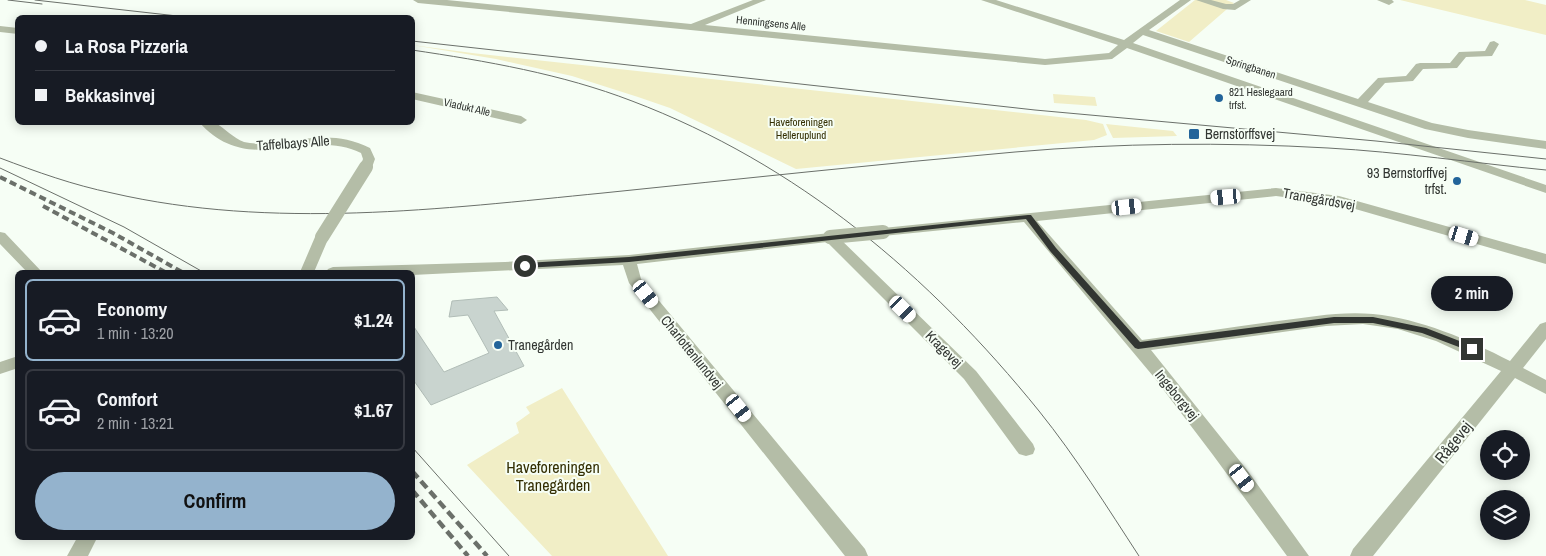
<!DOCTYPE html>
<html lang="en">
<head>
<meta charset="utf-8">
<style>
  :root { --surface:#171b24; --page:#20242c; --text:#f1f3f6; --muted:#9ea1a6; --line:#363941; --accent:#94b3cd }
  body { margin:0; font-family:"Archivo Narrow",sans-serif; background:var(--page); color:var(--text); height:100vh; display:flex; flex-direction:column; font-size:19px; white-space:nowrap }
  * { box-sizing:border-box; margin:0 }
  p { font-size:16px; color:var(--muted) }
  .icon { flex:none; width:28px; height:28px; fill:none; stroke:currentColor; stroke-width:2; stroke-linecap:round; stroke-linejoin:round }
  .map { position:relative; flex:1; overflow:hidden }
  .drawer { position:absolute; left:15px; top:270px; width:400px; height:270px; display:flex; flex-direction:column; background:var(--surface); border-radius:8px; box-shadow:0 2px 12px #0003 }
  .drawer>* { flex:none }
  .top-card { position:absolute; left:15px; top:15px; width:400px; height:110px; border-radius:8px; box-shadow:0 2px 12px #0003; display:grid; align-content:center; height:110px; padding:0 20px; background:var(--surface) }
  .controls { position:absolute; left:1480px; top:430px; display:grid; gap:10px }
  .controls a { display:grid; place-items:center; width:50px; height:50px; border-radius:50%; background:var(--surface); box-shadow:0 2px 12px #0003; font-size:25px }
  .end { position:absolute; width:22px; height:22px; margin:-11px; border:6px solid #323632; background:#fff; box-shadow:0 0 0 2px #fff }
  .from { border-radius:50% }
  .bubble { position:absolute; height:35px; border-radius:18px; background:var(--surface); box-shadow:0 2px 12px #0003; font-size:16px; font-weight:800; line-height:35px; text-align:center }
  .car { position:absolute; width:15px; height:30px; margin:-15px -8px; border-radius:6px; box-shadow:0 0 4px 1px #0007; background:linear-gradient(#fff 24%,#345 0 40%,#fff 0 76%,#345 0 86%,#fff 0) }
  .top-card b { display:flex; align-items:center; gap:18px; height:48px; font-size:19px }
  .top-card b+b { border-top:1px solid var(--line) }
  .top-card i { width:12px; height:12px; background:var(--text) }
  ul { padding:9px 0 0; list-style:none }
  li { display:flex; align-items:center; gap:15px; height:82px; margin:0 10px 8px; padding:0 10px; border:2px solid var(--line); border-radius:8px }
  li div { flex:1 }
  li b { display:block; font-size:19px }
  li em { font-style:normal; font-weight:800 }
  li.on { border-color:var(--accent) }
  li>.icon { width:45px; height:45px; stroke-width:1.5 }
  .action { display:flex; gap:10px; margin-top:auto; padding:10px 20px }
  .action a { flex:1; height:58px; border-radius:30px; background:var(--accent); color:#111; font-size:20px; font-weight:800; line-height:58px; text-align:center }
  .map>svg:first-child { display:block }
  .green { fill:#f1eec6 }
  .building { fill:#c9d4cf; stroke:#b1bdb7 }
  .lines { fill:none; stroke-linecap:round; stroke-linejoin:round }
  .minor { fill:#b4bda7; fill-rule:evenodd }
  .tram { stroke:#6b706a; stroke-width:1 }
  .rail-far1 { stroke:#6b706a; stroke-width:4; stroke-dasharray:7 4; stroke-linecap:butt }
  .rail { stroke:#6b706a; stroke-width:4.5; stroke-dasharray:9 4.5; stroke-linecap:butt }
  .minor-bridge { stroke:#b4bda7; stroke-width:14 }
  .route { fill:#323632 }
  .poi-dot { fill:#22649a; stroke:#f6fef5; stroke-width:2 }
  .labels { text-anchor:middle; stroke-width:4; stroke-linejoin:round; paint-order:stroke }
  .far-street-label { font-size:11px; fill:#323632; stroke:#f6fef5 }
  .far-poi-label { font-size:11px; fill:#323632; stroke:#f6fef5; text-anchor:start }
  .far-park-label { font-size:11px; fill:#332e02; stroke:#f6fef5 }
  .poi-label { font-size:14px; fill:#323632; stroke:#f6fef5; text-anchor:start }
  .street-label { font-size:14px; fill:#323632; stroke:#f6fef5 }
  .near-street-label { font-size:16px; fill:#323632; stroke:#f6fef5 }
  .near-park-label { font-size:16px; fill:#332e02; stroke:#f6fef5 }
</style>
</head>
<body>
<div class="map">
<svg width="1546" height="556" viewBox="0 0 1546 556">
  <rect width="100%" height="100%" fill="#f6fef5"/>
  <!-- green -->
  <path class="green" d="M1195 0H1226L1234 3 1189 42 1156 31Z
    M1400 0H1525L1546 5V35Z
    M412 45 472 53 1086 120 1103 124 1107 135 1094 140 796 169 670 108 638 97 572 76 496 59Z
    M1053 94 1095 97 1097 106 1054 103Z
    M1106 124 1173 131 1177 136 1113 138Z
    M562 388 668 556H552L467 465 519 433 516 423 530 413 526 407Z"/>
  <!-- building -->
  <path class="building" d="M497 297 508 310 494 311 524 366 431 405 412 378V324L444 372 489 353 468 315 449 317 452 301Z"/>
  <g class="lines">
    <!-- minor -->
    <path class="minor" d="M413 0H447L691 24 753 0H766L705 25 1045 59 1109 53 1118 45 981 0H996L1124 40 1180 0H1191L1149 30 1358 99 1378 78 1406 76 1416 64 1420 63H1450L1459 52 1485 51 1490 42 1494 41 1499 44 1492 56 1466 57 1457 68 1423 69 1413 81 1385 83 1368 102 1432 123 1468 130 1546 141V149L1468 138 1425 129 1143 35 1133 43 1546 185V193L1127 48 1112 59 1045 65 418 3Z
      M1196 0H1211L1226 4H1233L1240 0H1251L1235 10 1223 9Z
      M1377 0H1392L1394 2 1389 5Z
      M0 26 18 28V34L0 32Z
      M412 92 521 116 527 120 521 124 412 99Z
      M199 122C204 122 211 121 215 123 225 128 233 138 244 142 256 145 271 143 283 142 317 137 339 133 370 148L375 159 371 170 366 171 360 167 363 159 361 153C304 126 250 179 199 122Z
      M1276 188 1339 196 1546 254V264L1338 204 1276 196 1037 221 1142 340C1187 334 1233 327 1278 321 1310 317 1341 311 1373 314 1421 319 1467 339 1510 361L1540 324 1546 322V339L1523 368 1546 380V394L1515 378 1373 556H1350L1353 549 1501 371 1436 341 1398 329 1363 324 1326 326 1151 350 1247 470 1309 556H1287L1213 455 1153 376 1024 222 883 236 878 235 876 232 878 229 883 228Z
      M0 232 5 233 42 272H27L0 244Z
      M322 233 327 234 329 237 314 272H300L315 237 317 234Z
      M830 233 835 234 976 371 1033 444 1035 449 1033 454 1026 456 1019 454 964 379 827 242 637 264 641 279 865 549 868 556H845L629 283 623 265 412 275V272H326L328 269 333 267 505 262 629 255Z
      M18 356V368L0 374V362Z
      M77 538H97L88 556H67Z"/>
    <!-- tram -->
    <path class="tram" d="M8 0 42 4
      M35 0 195 18
      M412 41 1035 110 1376 141 1546 159
      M412 50C486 61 562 74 632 101 798 164 929 275 1039 411 1076 457 1107 507 1139 556
      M0 158C37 172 73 185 112 193 272 230 441 209 603 193 740 179 878 164 1015 152 1119 143 1224 142 1328 148 1401 152 1474 163 1546 170
      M0 168 124 227 203 272
      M412 447 509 556"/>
    <!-- rail-far1 -->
    <path class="rail-far1" d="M0 177 113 233 182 272
      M43 206 165 272"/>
    <!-- rail -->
    <path class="rail" d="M412 471 487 556
      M412 490 468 556"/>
    <!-- minor-bridge -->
    <path class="minor-bridge" d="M322 237 366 167
      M830 237 883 232"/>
  </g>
  <!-- route -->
  <path class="route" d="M1028 215H1031L1056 248 1140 342 1334 317H1373L1426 328 1475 347 1477 349 1472 352 1422 333 1373 323H1334L1138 349 1135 348 1050 251 1026 219 629 262 525 268 521 266 525 263 629 257Z"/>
  <!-- markers -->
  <g class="poi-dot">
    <circle cx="1219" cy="98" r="5"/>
    <rect x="1188" y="128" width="12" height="12" rx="2.5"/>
    <circle cx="1457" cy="181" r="5"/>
    <circle cx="498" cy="345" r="5"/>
  </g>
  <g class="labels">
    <!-- far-street labels -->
    <g class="far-street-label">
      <text transform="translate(771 23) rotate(6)" y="4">Henningsens Alle</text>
      <text transform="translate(1251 67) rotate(18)" y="4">Springbanen</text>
      <text transform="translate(467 107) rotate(13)" y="4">Viadukt Alle</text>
    </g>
    <!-- far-poi labels -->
    <g class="far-poi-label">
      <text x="1229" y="96">821 Heslegaard<tspan x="1229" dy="13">trfst.</tspan></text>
    </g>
    <!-- far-park labels -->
    <g class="far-park-label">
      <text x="801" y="126">Haveforeningen<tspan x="801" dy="13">Helleruplund</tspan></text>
    </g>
    <!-- poi labels -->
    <g class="poi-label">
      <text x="1205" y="139">Bernstorffsvej</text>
      <text x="1447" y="178" text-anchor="end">93 Bernstorffvej<tspan x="1447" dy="16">trfst.</tspan></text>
      <text x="508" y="350">Tranegården</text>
    </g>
    <!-- street labels -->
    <g class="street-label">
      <text transform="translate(293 143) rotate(-4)" y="5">Taffelbays Alle</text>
      <text transform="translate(1319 199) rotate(10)" y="5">Tranegårdsvej</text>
      <text transform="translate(944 349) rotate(45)" y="5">Kragevej</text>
      <text transform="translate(692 352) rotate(51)" y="5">Charlottenlundvej</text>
      <text transform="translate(1177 395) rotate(51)" y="5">Ingeborgvej</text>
    </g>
    <!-- near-street labels -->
    <g class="near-street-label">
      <text transform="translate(1453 442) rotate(-51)" y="6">Rågevej</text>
    </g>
    <!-- near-park labels -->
    <g class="near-park-label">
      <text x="553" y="473">Haveforeningen<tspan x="553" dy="18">Tranegården</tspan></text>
    </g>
  </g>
</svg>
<div class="controls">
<a><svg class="icon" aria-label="locate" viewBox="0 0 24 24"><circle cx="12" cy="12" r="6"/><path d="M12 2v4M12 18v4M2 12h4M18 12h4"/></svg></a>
<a><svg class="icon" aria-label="layers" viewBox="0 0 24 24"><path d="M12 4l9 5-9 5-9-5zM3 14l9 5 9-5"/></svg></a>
</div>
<i class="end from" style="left:525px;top:266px"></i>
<i class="end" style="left:1472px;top:349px"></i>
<div class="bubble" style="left:1431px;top:276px;width:82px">2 min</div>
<i class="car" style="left:1226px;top:197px;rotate:265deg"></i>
<i class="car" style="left:1127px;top:207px;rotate:84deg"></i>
<i class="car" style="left:1464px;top:236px;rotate:107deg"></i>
<i class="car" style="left:646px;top:294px;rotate:141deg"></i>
<i class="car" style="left:903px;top:309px;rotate:135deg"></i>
<i class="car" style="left:739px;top:408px;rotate:141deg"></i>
<i class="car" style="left:1242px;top:478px;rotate:143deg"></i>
<div class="top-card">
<b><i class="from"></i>La Rosa Pizzeria</b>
<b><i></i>Bekkasinvej</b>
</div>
<section class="drawer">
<ul>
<li class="on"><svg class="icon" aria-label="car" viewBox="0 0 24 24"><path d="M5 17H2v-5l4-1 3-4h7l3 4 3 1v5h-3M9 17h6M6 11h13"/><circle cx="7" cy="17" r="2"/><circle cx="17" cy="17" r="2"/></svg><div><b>Economy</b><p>1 min · 13:20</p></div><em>$1.24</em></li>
<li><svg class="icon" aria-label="car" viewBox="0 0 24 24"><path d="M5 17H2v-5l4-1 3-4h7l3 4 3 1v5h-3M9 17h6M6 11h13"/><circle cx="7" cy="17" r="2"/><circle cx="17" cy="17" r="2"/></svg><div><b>Comfort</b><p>2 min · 13:21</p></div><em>$1.67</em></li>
</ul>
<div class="action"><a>Confirm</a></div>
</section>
</div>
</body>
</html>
